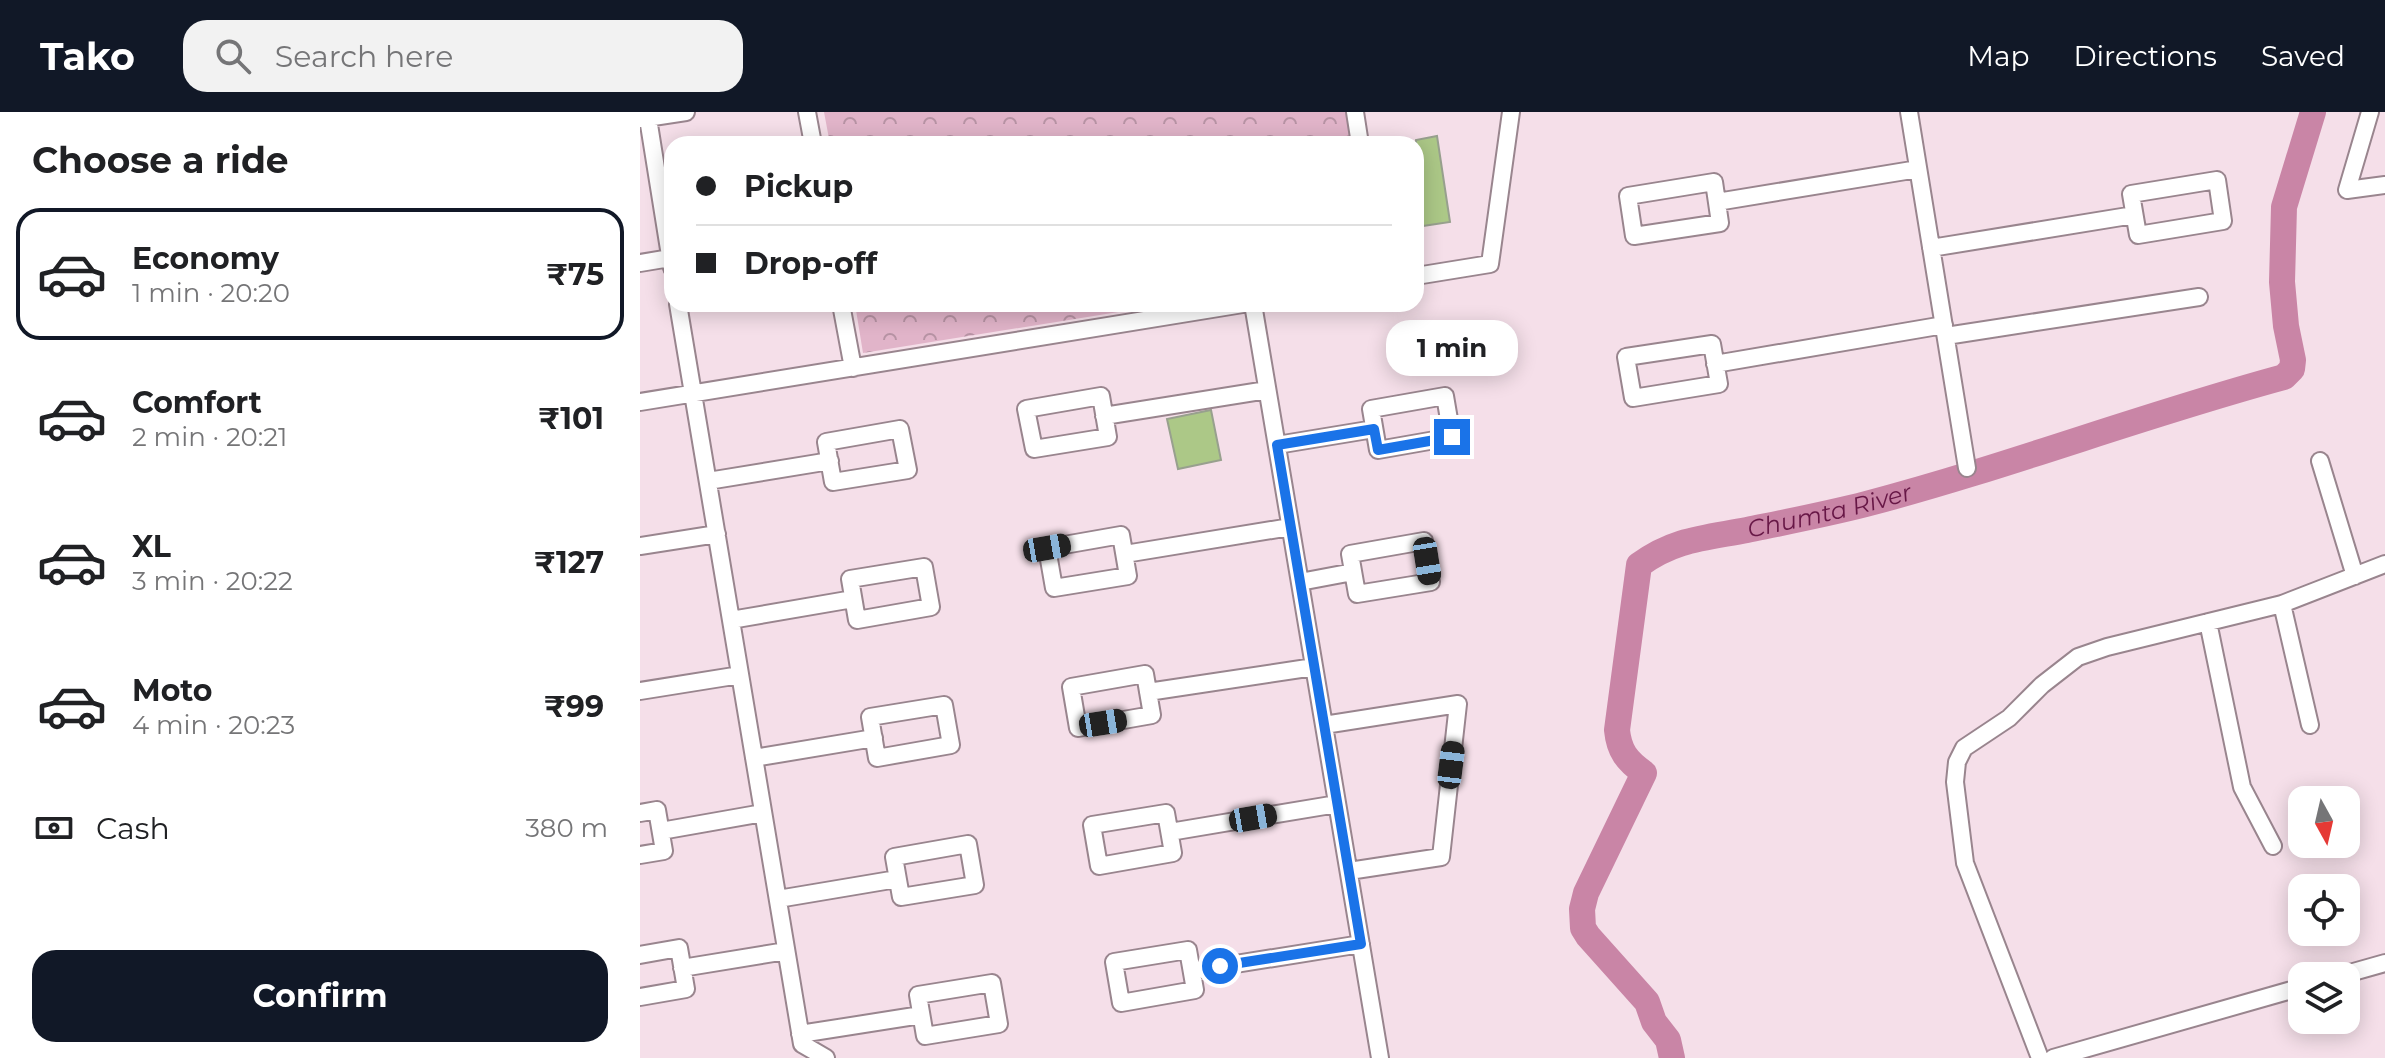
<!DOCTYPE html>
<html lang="en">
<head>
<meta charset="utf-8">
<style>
  :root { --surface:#fff; --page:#f2f2f2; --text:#202124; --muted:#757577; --line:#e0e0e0; --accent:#111827 }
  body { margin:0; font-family:Montserrat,sans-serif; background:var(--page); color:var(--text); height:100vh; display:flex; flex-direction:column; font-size:30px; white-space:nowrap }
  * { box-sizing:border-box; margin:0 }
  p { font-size:26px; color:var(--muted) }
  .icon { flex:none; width:44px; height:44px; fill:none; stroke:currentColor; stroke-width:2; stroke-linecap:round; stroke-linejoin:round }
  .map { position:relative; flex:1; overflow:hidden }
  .drawer { display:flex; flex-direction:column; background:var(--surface); width:640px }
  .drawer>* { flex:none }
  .top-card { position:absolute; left:24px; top:24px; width:760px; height:176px; border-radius:24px; box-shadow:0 4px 20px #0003; display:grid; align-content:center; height:176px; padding:0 32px; background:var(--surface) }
  .needle { width:52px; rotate:172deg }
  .tools { position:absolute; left:1648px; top:674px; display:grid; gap:16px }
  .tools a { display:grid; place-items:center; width:72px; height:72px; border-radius:16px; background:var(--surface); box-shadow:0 4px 20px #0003; font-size:40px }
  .end { position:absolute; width:36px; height:36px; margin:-18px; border:10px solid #1a73e8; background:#fff; box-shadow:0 0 0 4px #fff }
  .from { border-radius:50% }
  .bubble { position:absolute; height:56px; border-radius:24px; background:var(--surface); box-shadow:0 4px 20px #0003; font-size:26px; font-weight:700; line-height:56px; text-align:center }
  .car { position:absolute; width:24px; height:48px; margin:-24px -12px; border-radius:10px; box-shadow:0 0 6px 2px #0007; background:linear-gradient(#222 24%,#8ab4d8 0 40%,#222 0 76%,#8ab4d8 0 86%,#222 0) }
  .top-card b { display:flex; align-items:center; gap:28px; height:76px; font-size:30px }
  .top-card b+b { border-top:2px solid var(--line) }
  .top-card i { width:20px; height:20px; background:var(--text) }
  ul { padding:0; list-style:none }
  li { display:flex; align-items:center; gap:24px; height:132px; margin:0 16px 12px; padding:0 16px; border:4px solid transparent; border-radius:24px }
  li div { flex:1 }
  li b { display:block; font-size:30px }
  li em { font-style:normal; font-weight:700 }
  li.current { border-color:var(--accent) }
  li>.icon { width:72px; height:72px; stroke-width:1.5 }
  h2 { padding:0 32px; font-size:36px; line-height:96px }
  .pay { display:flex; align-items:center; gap:20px; height:88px; padding:0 32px; font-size:30px }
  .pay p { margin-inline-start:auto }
  .cta { display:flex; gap:16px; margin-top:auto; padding:16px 32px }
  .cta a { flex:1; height:92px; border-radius:24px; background:var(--accent); color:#fff; font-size:32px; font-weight:700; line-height:92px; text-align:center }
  header { display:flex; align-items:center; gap:48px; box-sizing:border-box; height:112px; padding:0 40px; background:var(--accent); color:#fff }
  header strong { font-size:38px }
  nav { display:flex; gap:44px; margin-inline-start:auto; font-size:28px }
  .search { width:560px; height:72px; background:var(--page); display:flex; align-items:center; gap:20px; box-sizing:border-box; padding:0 28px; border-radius:24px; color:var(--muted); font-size:30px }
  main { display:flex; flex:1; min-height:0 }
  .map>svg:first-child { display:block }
  .park { fill:url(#park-crowns) }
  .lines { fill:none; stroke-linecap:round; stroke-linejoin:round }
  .river { stroke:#c985a6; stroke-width:26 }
  .building { fill:#acc887; stroke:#98a08e; stroke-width:2 }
  .minor-casing { stroke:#99858e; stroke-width:20 }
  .minor { stroke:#fff; stroke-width:16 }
  .route { stroke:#1a73e8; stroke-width:10 }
  .labels { text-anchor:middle; stroke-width:6; stroke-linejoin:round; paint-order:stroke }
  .water-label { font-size:24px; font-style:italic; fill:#671746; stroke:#fff }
</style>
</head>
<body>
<header>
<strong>Tako</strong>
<div class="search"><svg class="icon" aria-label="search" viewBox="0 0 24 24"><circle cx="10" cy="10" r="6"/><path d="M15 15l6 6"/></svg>Search here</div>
<nav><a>Map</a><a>Directions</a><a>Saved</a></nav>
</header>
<main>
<section class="drawer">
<h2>Choose a ride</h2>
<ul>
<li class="current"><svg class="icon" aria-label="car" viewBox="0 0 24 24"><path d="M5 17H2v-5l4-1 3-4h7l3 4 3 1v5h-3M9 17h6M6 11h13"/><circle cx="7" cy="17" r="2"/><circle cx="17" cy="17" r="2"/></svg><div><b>Economy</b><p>1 min · 20:20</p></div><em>₹75</em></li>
<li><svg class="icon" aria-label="car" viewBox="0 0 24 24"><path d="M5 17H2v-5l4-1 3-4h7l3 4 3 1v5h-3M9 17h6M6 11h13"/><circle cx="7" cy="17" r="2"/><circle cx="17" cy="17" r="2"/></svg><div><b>Comfort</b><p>2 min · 20:21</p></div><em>₹101</em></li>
<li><svg class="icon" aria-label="car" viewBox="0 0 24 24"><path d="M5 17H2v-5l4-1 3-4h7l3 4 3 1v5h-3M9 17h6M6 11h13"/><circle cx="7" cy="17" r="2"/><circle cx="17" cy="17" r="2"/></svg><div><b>XL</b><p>3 min · 20:22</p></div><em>₹127</em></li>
<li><svg class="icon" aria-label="car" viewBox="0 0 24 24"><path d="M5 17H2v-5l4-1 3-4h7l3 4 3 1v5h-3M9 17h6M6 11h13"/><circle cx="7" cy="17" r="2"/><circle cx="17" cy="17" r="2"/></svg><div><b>Moto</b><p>4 min · 20:23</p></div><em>₹99</em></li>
</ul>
<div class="pay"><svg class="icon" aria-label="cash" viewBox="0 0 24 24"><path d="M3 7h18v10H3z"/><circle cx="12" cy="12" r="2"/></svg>Cash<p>380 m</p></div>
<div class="cta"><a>Confirm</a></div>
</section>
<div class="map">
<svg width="1745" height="946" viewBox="0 0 1745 946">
  <defs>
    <pattern id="park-crowns" width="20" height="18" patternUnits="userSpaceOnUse" patternTransform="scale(2)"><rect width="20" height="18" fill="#e1b4c9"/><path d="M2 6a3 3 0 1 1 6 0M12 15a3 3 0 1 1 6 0" fill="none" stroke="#b793a4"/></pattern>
  </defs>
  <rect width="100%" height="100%" fill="#f5dfe9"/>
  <!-- park -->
  <path class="park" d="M184 0H706L711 32H190Z
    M215 192H528L223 241Z"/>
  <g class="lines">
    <!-- river -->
    <path class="river" id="s1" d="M1032 946 1028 928 1014 910 1007 890 948 824 943 816 942 797 946 781 1004 661C987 649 979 639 977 618L999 453C1034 427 1065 426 1107 418 1146 410 1187 402 1226 392 1367 355 1503 303 1644 265L1652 257 1653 248 1646 214 1642 170 1644 95 1673 0"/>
  </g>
  <!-- building -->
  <path class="building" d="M797 24 810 110 776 115V28Z
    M571 298 581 348 538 357 527 307Z"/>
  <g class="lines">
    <!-- minor casing -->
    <g class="minor-casing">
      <path id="minor" d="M7 0 32 156
        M167 0 173 32
        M715 0 720 32
        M1269 0 1327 356
        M1730 0 1707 78 1745 73
        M0 7 46 0
        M1577 68 1583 109 1498 123 1491 82Z
        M1074 70 1080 111 994 124 988 84Z
        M1077 90 1278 57
        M1291 136 1494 103
        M0 151 30 146
        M776 164 850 152 871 0
        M38 192 162 932 186 946
        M201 192 213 256
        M613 192 740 946
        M1306 224 1559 185
        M1072 232 1079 272 993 286 986 245Z
        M1075 252 1304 213
        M461 284 468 325 394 337 386 297Z
        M805 284 812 325 738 338 731 297Z
        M0 290 603 192
        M464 304 627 278
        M260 317 268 358 193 370 186 330Z
        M637 333 734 317
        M1680 349 1715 464
        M68 369 190 349
        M481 423 488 464 414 476 407 436Z
        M784 429 791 470 717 482 710 442Z
        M0 434 77 422
        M485 442 650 415
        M284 455 291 495 217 508 210 467Z
        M660 470 713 460
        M1642 492 1670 613
        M91 508 213 487
        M1568 510 1602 675 1633 734
        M505 562 512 603 438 616 431 575Z
        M0 579 100 563
        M508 580 674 555
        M304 593 311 633 237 646 230 605Z
        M684 613 818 592 801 745 709 759
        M114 646 234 626
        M0 701 17 698 24 739 0 743
        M526 701 533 741 459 754 452 713Z
        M21 719 123 701
        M530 720 697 692
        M328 732 335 773 261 785 254 745Z
        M138 787 257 767
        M548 838 555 878 481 891 474 850Z
        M0 843 39 836 46 877 0 885
        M42 856 146 839
        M552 859 721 832
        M1699 864 1745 851
        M352 871 359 912 285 924 278 883Z
        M160 922 281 903
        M1400 946 1325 751 1315 670 1317 650 1324 636 1369 606 1402 573 1438 545 1467 535 1642 492 1745 452
        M1413 946 1662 875"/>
    </g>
    <!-- minor -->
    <use href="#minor" class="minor"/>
  </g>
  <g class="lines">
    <!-- route -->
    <path class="route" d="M580 854 721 832 637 333 734 317 738 338 812 325"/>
  </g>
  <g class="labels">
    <!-- water labels -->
    <g class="water-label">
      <text dy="8" stroke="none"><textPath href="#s1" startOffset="748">Chumta River</textPath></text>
    </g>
  </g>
</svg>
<div class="tools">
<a><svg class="needle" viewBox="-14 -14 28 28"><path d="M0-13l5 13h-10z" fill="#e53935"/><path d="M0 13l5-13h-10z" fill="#757577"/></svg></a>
<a><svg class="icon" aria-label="locate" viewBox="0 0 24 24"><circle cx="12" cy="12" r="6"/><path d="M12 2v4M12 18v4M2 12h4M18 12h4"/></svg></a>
<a><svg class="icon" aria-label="layers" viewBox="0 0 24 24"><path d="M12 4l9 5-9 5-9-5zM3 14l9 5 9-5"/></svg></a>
</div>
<i class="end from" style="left:580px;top:854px"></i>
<i class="end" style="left:812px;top:325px"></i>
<div class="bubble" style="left:746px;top:208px;width:132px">1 min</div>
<i class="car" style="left:407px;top:436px;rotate:80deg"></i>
<i class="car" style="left:787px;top:449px;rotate:171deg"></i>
<i class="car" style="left:463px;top:611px;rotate:81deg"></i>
<i class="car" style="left:811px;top:653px;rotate:7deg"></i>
<i class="car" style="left:613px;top:706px;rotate:80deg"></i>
<div class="top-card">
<b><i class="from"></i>Pickup</b>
<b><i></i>Drop-off</b>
</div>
</div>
</main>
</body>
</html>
